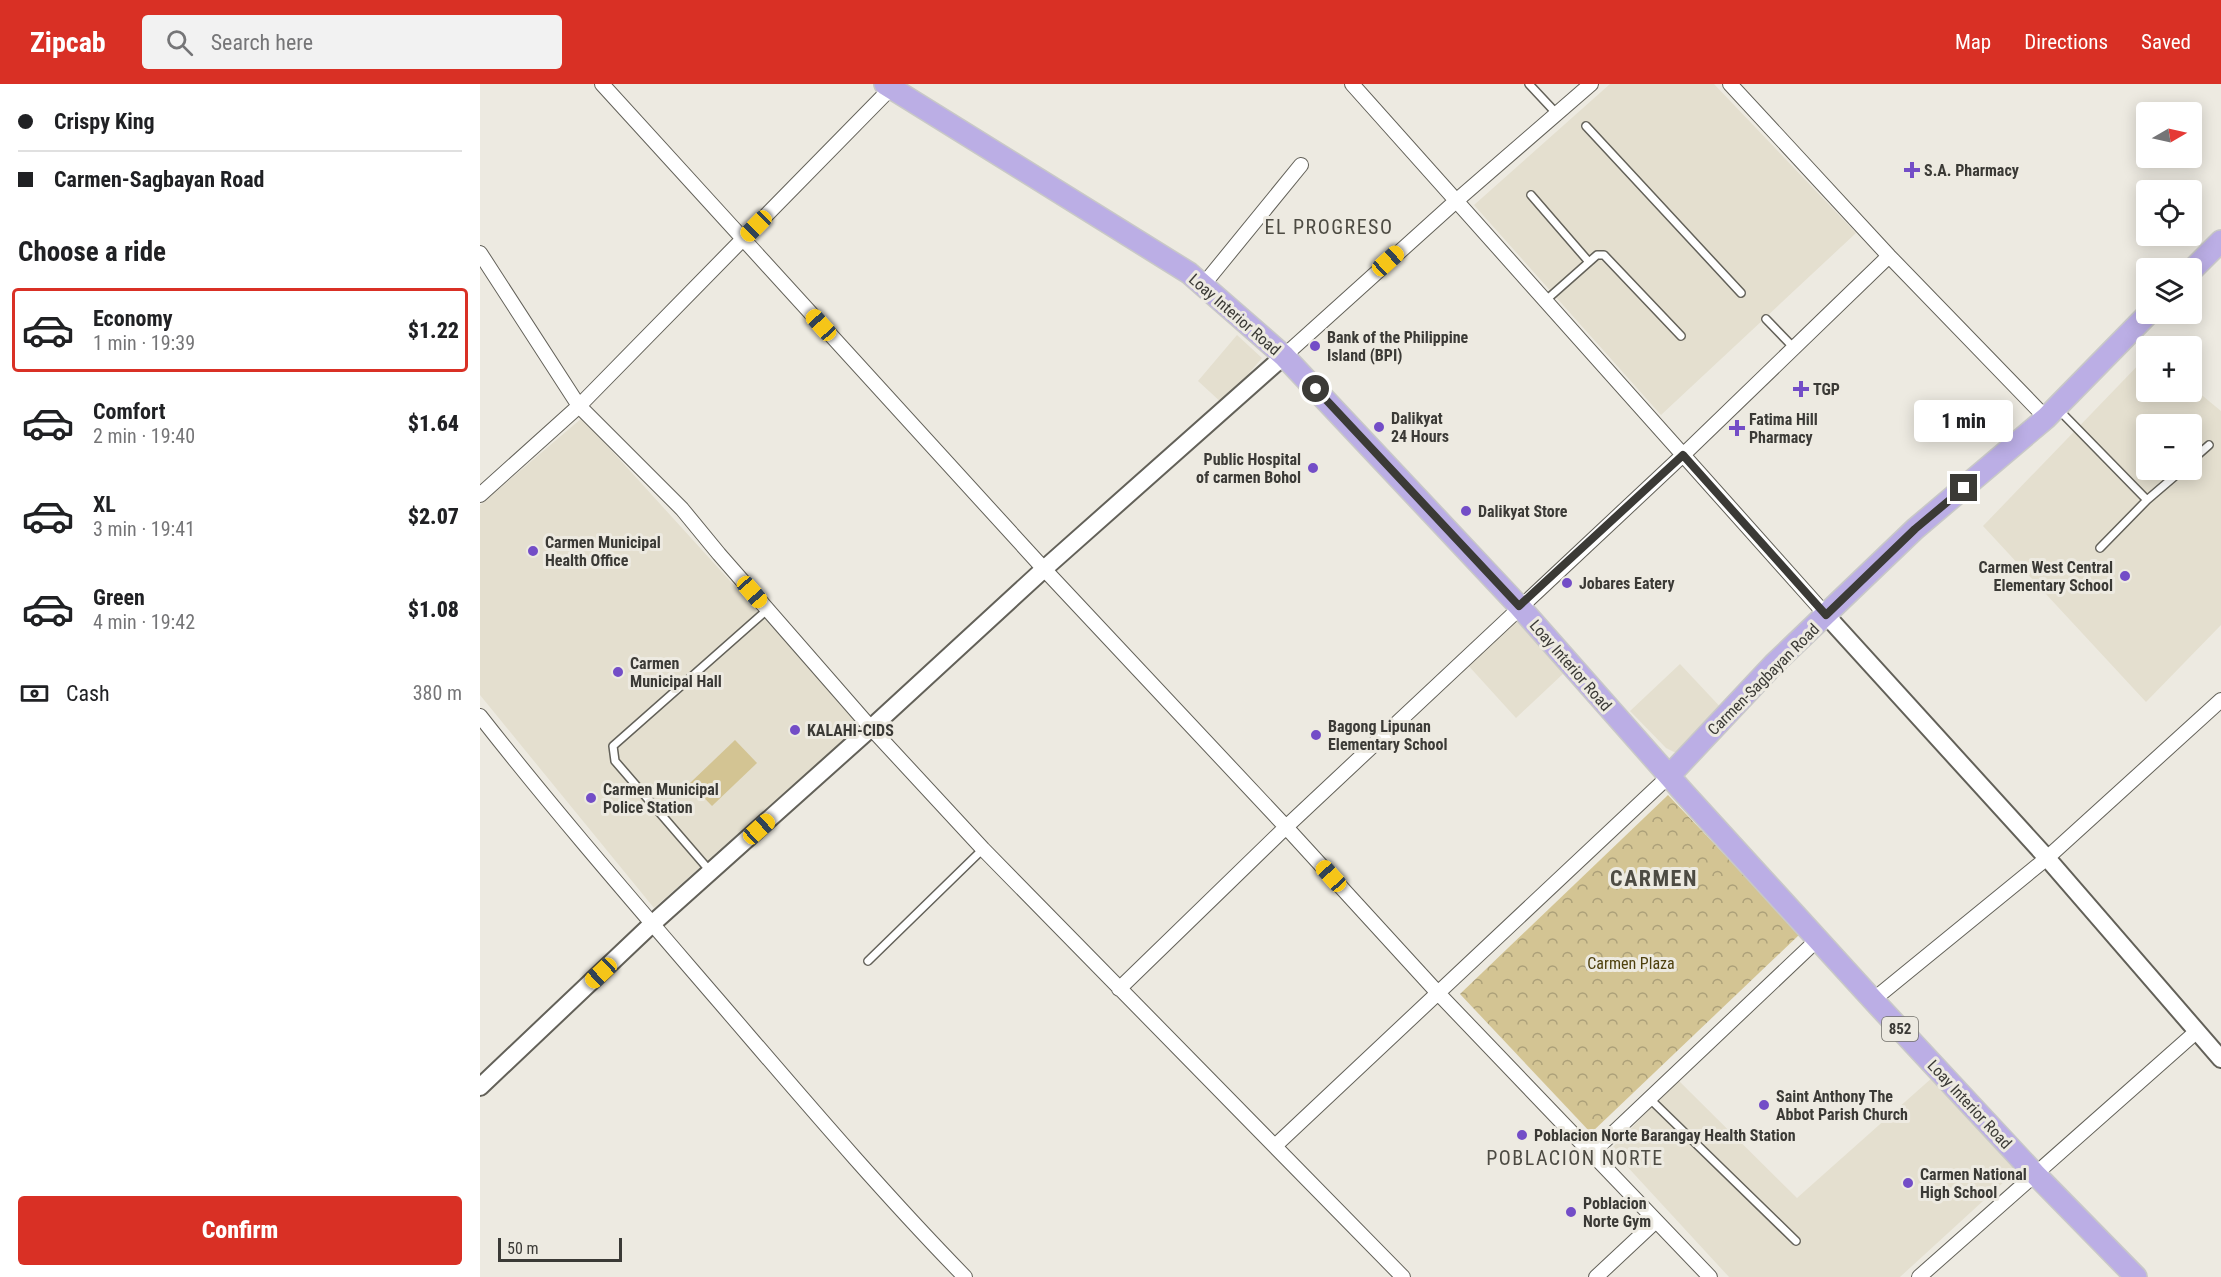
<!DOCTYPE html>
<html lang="en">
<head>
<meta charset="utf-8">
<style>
  :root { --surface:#fff; --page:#f2f2f2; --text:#202124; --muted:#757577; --line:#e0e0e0; --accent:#d93025 }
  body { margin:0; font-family:"Roboto Condensed",sans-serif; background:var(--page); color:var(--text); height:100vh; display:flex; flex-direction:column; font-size:22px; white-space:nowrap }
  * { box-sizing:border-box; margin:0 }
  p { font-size:20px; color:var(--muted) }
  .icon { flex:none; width:33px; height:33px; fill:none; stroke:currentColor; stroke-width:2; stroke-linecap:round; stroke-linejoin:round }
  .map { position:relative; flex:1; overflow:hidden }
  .panel { display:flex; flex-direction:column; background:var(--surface); width:480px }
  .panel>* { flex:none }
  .banner { display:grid; align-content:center; height:132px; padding:0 18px; background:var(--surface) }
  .needle { width:39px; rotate:81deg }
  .fabs { position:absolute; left:1656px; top:18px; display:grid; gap:12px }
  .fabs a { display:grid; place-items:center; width:66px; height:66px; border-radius:6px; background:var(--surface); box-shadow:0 3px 15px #0003; font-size:30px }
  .scale { position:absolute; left:18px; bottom:15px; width:124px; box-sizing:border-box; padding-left:6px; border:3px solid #3b3a36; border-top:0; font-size:16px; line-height:21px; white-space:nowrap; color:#3b3a36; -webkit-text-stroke:4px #edeae1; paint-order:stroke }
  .end { position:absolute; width:27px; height:27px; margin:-14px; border:8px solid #3b3a36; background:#fff; box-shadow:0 0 0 3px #fff }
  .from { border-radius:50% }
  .bubble { position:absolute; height:42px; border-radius:6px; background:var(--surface); box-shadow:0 3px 15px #0003; font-size:20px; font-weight:800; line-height:42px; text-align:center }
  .car { position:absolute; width:18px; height:36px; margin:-18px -9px; border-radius:8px; box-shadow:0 0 4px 2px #0007; background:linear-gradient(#f5c518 24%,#345 0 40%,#f5c518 0 76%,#345 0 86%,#f5c518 0) }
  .banner b { display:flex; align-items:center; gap:21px; height:57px; font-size:22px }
  .banner b+b { border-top:2px solid var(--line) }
  .banner i { width:15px; height:15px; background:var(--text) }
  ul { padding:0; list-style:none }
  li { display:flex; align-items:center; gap:18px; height:84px; margin:0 12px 9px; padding:0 6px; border:3px solid transparent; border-radius:6px }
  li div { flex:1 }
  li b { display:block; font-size:22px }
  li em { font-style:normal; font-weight:800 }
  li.current { border-color:var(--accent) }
  li>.icon { width:54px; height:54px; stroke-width:1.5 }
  h2 { padding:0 18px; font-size:27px; line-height:72px }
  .pay { display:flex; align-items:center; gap:15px; height:66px; padding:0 18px; font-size:22px }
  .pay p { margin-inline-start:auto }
  .cta { display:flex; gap:12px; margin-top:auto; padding:12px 18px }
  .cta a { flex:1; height:69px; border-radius:6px; background:var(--accent); color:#fff; font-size:24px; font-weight:800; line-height:69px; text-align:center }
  header { display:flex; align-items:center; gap:36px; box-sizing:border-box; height:84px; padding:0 30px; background:var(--accent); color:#fff }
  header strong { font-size:28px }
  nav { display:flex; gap:33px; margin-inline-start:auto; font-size:21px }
  .search { width:420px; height:54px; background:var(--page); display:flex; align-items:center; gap:15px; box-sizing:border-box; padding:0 21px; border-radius:6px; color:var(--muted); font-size:22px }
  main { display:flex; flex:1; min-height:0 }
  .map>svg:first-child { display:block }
  .built { fill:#e4dfcf; fill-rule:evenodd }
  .grass { fill:#d3c493 }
  .park { fill:url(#park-crowns) }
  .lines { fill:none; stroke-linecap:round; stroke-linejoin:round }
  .service-casing { stroke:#636159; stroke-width:10 }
  .minor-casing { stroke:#636159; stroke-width:16 }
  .tertiary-casing { stroke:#636159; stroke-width:20 }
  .primary-casing { stroke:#c8c8c7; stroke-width:24 }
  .service { stroke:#fff; stroke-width:7 }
  .minor { stroke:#fff; stroke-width:14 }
  .tertiary { stroke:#fff; stroke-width:16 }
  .primary { stroke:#bbaee5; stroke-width:21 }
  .route { stroke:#3b3a36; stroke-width:8 }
  .poi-dot { fill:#734dc7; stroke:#edeae1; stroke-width:2 }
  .labels { text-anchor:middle; stroke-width:6; stroke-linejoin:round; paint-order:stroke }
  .shield { fill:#edeae1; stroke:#706f69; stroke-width:1.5 }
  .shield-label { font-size:15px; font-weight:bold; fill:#3b3a36 }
  .poi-label { font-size:16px; font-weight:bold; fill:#3b3a36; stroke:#edeae1; text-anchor:start }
  .street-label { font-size:16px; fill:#3b3a36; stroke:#edeae1 }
  .park-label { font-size:16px; fill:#4e400d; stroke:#edeae1 }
  .quarter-label { font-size:20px; letter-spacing:1.5px; fill:#4d4b43; stroke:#edeae1 }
  .district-label { font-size:22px; font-weight:bold; letter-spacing:1.5px; fill:#4d4b43; stroke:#edeae1 }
</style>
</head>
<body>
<header>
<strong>Zipcab</strong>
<div class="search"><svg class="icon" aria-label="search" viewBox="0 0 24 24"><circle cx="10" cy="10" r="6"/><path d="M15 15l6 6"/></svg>Search here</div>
<nav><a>Map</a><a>Directions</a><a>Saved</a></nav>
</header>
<main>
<section class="panel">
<div class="banner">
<b><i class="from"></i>Crispy King</b>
<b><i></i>Carmen-Sagbayan Road</b>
</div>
<h2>Choose a ride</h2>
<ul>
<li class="current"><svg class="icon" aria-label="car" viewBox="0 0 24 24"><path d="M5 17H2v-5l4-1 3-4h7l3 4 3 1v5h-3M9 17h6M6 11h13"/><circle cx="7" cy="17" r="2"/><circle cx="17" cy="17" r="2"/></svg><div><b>Economy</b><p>1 min · 19:39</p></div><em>$1.22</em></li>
<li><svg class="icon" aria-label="car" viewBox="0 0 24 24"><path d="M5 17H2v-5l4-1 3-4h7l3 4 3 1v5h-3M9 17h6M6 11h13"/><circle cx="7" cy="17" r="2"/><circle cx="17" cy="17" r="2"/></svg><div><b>Comfort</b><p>2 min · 19:40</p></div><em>$1.64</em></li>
<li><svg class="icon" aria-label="car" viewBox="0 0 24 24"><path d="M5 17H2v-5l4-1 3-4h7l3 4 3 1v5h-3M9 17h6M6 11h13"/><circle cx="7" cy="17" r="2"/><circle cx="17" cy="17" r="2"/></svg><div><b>XL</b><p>3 min · 19:41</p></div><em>$2.07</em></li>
<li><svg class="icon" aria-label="car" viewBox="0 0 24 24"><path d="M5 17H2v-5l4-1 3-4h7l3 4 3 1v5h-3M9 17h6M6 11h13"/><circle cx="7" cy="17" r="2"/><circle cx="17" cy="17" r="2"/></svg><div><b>Green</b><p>4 min · 19:42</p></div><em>$1.08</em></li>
</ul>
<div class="pay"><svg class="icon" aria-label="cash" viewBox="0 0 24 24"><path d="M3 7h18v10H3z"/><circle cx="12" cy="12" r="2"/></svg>Cash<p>380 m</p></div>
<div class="cta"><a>Confirm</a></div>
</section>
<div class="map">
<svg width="1741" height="1193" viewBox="0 0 1741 1193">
  <defs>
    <pattern id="park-crowns" width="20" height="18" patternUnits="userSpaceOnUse" patternTransform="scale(1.5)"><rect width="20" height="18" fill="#d3c493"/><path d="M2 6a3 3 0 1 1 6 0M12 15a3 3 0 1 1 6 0" fill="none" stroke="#aca079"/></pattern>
  </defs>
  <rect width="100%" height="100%" fill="#edeae1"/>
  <!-- built -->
  <path class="built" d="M1130 0H1234L1376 149 1181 331 994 121Z
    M757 251 782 274 743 320 718 297Z
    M1666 273V308H1712V303L1741 327V541L1666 618 1503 442ZM1666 340H1712V386H1666Z
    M102 334 381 641 174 824 0 611V421Z
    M1035 534 1085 588 1036 634 986 579Z
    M1200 580 1245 628 1199 668H1194L1186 664 1150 627Z
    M1453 993 1538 1085 1420 1193H1249L1131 1065 1198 996 1317 1114Z"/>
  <!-- grass -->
  <path class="grass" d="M255 656 277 679 232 722 210 699Z"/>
  <!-- park -->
  <path class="park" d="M1188 711 1320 850 1111 1049 980 910Z"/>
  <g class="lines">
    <!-- service casing -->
    <g class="service-casing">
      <path id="service" d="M1049 0 1077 30
        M1106 42 1261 209
        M1051 111 1109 178
        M1065 217 1117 171H1124L1201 252
        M1286 235 1314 264
        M1578 325 1667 416 1620 464
        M1712 376 1729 361
        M1667 416 1702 386
        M230 787 135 677 133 662 287 526
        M388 877 503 765
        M1169 1014 1316 1157"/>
    </g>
    <!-- minor casing -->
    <g class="minor-casing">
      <path id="minor" d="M122 0 564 485 806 743 957 908 1230 1193
        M872 0 1346 531
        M1250 0 1409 172 1566 334
        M0 169 99 322 202 425 239 470 391 644 503 765 923 1193
        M724 200 821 81
        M804 272 976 117 1111 0
        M0 411 99 322 415 0
        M0 632C76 729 157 822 237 915 318 1009 398 1104 485 1193
        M639 905 806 743 1203 371 1409 172
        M1393 916 1567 774 1741 616
        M795 1062 1189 692
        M1112 1069 1337 856
        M1116 1193 1176 1137
        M1439 1193 1716 948"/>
    </g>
    <!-- tertiary casing -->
    <g class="tertiary-casing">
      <path id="tertiary" d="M1346 531 1567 774 1741 975
        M0 1003 172 840 391 644 564 485 804 272"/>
    </g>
    <!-- primary casing -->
    <g class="primary-casing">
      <path id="primary" d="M405 0 709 189 804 272 1039 522 1205 710 1393 916 1554 1089 1656 1193
        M1712 186 1741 157
        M1189 692 1294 580 1435 445 1566 334 1668 230"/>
    </g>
    <!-- service -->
    <use href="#service" class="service"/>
    <!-- minor -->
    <use href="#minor" class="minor"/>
    <!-- tertiary -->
    <use href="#tertiary" class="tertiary"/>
    <!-- primary -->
    <use href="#primary" class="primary"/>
  </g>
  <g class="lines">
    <!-- route -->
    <path class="route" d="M836 305 1039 522 1203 371 1346 531 1435 445 1484 404"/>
  </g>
  <!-- markers -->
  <g class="poi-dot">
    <path d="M1429 77h6v6h6v6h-6v6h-6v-6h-6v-6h6z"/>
    <circle cx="835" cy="262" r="6"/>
    <path d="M1318 296h6v6h6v6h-6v6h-6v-6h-6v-6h6z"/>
    <circle cx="899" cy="343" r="6"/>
    <path d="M1254 335h6v6h6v6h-6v6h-6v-6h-6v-6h6z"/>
    <circle cx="833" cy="384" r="6"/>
    <circle cx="986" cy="427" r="6"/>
    <circle cx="53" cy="467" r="6"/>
    <circle cx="1645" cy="492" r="6"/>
    <circle cx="1087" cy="499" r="6"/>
    <circle cx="138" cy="588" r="6"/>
    <circle cx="315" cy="646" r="6"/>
    <circle cx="836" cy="651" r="6"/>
    <circle cx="111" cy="714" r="6"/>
    <circle cx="1284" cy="1021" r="6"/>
    <circle cx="1042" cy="1051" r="6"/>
    <circle cx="1428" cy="1099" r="6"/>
    <circle cx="1091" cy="1128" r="6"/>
  </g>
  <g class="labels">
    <!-- shield labels -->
    <rect class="shield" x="1402" y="933" width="36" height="24" rx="4.5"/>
    <g class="shield-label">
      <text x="1420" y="950">852</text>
    </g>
    <!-- poi labels -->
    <g class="poi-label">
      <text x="1444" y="92">S.A. Pharmacy</text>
      <text x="847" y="259">Bank of the Philippine<tspan x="847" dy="18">Island (BPI)</tspan></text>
      <text x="1333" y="311">TGP</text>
      <text x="911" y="340">Dalikyat<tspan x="911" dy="18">24 Hours</tspan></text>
      <text x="1269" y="341">Fatima Hill<tspan x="1269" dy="18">Pharmacy</tspan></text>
      <text x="821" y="381" text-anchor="end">Public Hospital<tspan x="821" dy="18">of carmen Bohol</tspan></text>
      <text x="998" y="433">Dalikyat Store</text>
      <text x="65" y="464">Carmen Municipal<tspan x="65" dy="18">Health Office</tspan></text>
      <text x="1633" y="489" text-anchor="end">Carmen West Central<tspan x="1633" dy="18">Elementary School</tspan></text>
      <text x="1099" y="505">Jobares Eatery</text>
      <text x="150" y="585">Carmen<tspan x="150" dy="18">Municipal Hall</tspan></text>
      <text x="848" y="648">Bagong Lipunan<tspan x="848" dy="18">Elementary School</tspan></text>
      <text x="327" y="652">KALAHI-CIDS</text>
      <text x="123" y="711">Carmen Municipal<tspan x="123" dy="18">Police Station</tspan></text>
      <text x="1296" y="1018">Saint Anthony The<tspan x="1296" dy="18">Abbot Parish Church</tspan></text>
      <text x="1054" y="1057">Poblacion Norte Barangay Health Station</text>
      <text x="1440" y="1096">Carmen National<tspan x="1440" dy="18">High School</tspan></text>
      <text x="1103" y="1125">Poblacion<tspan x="1103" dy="18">Norte Gym</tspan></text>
    </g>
    <!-- street labels -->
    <g class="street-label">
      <text transform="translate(755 230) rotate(41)" y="6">Loay Interior Road</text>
      <text transform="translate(1091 581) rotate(49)" y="6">Loay Interior Road</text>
      <text transform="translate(1283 595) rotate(-45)" y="6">Carmen-Sagbayan Road</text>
      <text transform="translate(1490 1020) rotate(47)" y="6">Loay Interior Road</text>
    </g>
    <!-- park labels -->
    <g class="park-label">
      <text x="1151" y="885">Carmen Plaza</text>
    </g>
    <!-- quarter labels -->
    <g class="quarter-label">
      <text x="849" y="150">EL PROGRESO</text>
      <text x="1095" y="1081">POBLACION NORTE</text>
    </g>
    <!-- district labels -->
    <g class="district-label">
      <text x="1174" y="802">CARMEN</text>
    </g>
  </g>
</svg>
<div class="fabs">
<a><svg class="needle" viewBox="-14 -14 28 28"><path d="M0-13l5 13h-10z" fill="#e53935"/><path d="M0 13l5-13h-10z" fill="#757577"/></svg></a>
<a><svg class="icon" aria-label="locate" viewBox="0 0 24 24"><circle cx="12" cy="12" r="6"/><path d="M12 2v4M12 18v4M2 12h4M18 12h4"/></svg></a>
<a><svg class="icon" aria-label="layers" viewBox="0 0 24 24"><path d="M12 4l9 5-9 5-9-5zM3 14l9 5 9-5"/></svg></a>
<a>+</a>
<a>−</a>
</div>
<div class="scale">50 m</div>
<i class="end from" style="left:836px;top:305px"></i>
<i class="end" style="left:1484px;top:404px"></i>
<div class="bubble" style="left:1434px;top:316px;width:99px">1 min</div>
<i class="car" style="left:276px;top:142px;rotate:225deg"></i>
<i class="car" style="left:908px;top:177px;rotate:48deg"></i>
<i class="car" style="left:341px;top:241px;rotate:318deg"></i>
<i class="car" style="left:272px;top:508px;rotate:139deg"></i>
<i class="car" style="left:279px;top:745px;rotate:48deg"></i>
<i class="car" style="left:851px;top:792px;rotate:318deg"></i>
<i class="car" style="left:121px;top:889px;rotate:227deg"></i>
</div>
</main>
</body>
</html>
